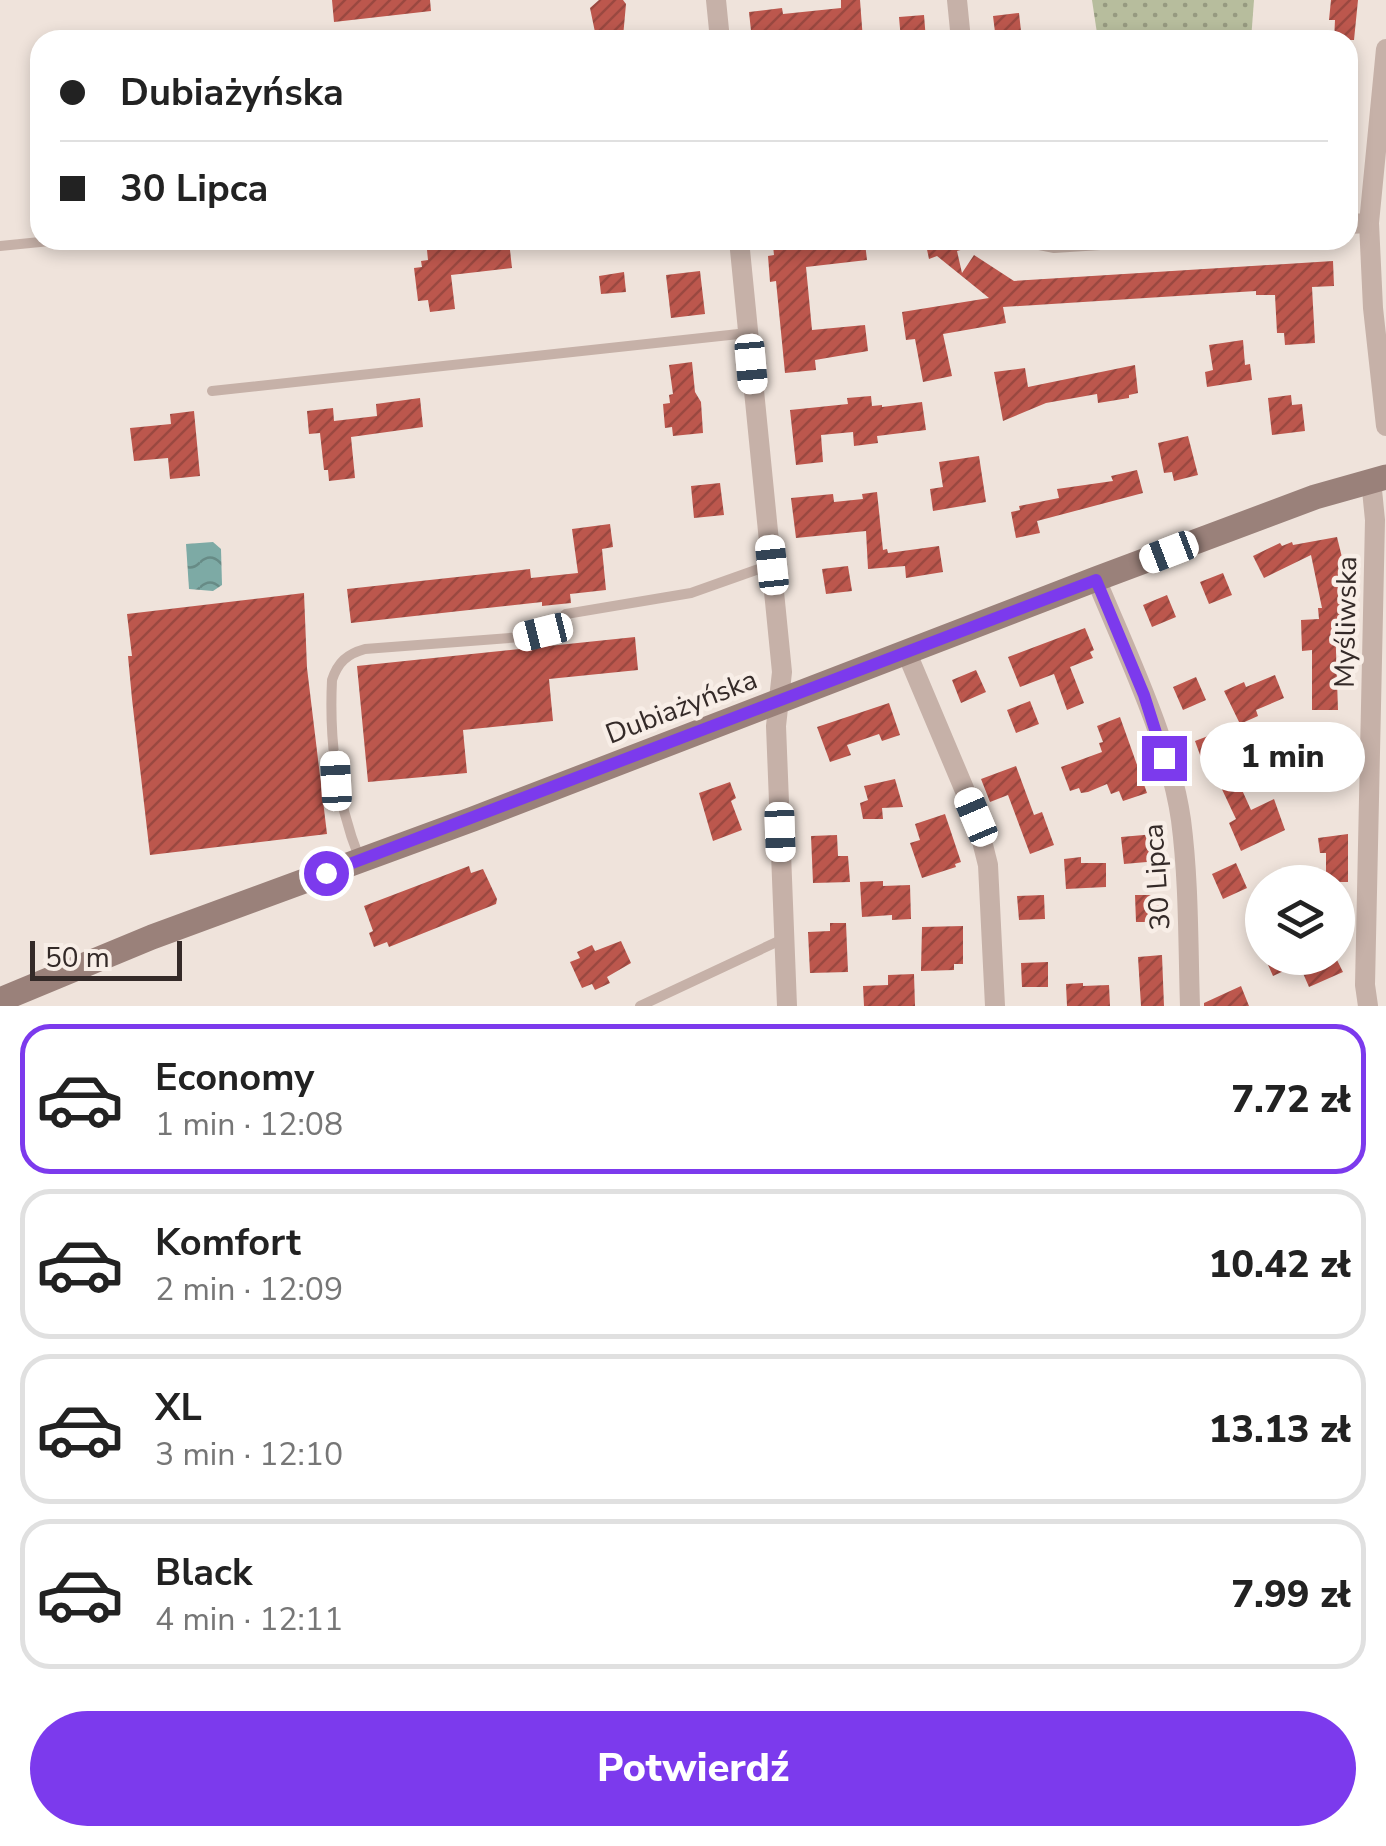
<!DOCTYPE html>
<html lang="pl">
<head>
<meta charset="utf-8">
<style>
  :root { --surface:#fff; --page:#f6f6f6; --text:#222; --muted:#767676; --line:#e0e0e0; --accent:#7c3aed }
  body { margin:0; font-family:"Nunito Sans",sans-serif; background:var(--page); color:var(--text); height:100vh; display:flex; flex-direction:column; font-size:38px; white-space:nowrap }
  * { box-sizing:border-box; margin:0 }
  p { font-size:32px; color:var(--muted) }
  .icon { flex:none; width:55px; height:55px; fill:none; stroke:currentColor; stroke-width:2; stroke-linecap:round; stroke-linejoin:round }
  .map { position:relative; height:1006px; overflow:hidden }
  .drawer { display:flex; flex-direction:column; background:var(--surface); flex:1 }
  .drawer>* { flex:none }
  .top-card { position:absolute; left:30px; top:30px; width:1328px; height:220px; border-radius:30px; box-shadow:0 5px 15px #0003; display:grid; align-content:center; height:220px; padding:0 30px; background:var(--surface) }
  .controls { position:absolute; left:1245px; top:865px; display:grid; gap:20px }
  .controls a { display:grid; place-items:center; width:110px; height:110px; border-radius:50%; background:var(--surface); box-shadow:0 5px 15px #0003; font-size:50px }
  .scale { position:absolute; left:30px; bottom:25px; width:152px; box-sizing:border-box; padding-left:10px; border:5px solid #342a28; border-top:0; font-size:28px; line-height:35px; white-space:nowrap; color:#342a28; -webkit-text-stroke:8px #f8eee7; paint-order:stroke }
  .end { position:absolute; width:45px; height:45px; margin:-22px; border:12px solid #7c3aed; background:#fff; box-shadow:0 0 0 5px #fff }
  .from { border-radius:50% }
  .bubble { position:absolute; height:70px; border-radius:35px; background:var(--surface); box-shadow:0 5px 15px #0003; font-size:32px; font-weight:800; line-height:70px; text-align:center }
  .car { position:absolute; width:30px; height:60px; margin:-30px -15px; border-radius:12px; box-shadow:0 0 8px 2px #0007; background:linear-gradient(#fff 24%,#345 0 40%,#fff 0 76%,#345 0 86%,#fff 0) }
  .top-card b { display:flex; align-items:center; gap:35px; height:95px; font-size:38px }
  .top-card b+b { border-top:2px solid var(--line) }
  .top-card i { width:25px; height:25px; background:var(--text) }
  ul { padding:18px 0 0; list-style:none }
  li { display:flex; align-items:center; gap:30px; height:150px; margin:0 20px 15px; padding:0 10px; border:5px solid var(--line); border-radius:30px }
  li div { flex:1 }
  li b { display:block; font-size:38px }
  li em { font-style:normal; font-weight:800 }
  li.selected { border-color:var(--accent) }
  li>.icon { width:90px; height:90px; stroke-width:1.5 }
  .action { display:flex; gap:20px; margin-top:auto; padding:20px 30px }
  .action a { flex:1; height:115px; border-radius:60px; background:var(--accent); color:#fff; font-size:40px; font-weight:800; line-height:115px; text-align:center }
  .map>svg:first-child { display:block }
  .grass { fill:url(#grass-dots) }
  .water { fill:url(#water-waves) }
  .building { fill:url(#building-hatch) }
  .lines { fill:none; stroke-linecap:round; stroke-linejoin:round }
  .lane { stroke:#c6b1a8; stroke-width:10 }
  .street { stroke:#c6b1a8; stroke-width:20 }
  .secondary { stroke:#9a817a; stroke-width:25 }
  .route { stroke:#7c3aed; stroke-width:12 }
  .labels { text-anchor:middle; stroke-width:9; stroke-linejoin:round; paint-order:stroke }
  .street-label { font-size:28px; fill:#342a28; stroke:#f8eee7 }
</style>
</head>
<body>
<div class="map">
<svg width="1386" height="1006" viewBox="0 0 1386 1006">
  <defs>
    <pattern id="grass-dots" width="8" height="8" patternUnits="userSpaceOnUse" patternTransform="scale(2.5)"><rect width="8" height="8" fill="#b7bd9d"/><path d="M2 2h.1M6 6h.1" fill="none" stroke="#969a80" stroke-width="1.8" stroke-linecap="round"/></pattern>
    <pattern id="water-waves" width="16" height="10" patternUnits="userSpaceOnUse" patternTransform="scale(2.5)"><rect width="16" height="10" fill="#7daaa5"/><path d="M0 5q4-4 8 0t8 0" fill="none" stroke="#678b86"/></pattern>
    <pattern id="building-hatch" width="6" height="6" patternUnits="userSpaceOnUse" patternTransform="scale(2.5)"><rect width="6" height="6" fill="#bc574d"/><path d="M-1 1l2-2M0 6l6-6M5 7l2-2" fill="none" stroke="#9a4840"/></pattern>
  </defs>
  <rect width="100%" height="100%" fill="#efe3db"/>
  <!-- grass -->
  <path class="grass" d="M1092 0H1254L1251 40H1098Z"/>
  <!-- water -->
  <path class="water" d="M213 542 221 549 222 585 213 591 189 589 186 544Z"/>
  <!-- building -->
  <path class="building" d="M332 0H430L431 11 334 22Z
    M599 0H623L626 4 623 37H596L590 8Z
    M841 0H860L863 40H752L749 12 782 8 783 14 841 8Z
    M1331 0H1358L1354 40H1334L1335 20H1329Z
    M1019 13 1022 40H996L993 16Z
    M924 15 926 40H901L899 17Z
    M426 240H448V247L509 241 512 268 451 275 455 309 430 312 428 300 418 301 414 268 422 267 421 261 428 260Z
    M925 240H978V245L957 251 962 273 974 255 1014 281 1333 261 1334 286 1312 287 1315 343 1285 345 1284 333H1277L1275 295H1256V291L1003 307 1006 323 943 334 952 376 923 382 915 339 906 340 902 312 989 298 937 256 929 259Z
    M798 243 799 249 807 250 865 243 867 260 806 267 812 330 865 325 868 351 815 360 816 370 785 373 776 281 770 282 768 256 774 255 773 246Z
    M700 271 705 314 671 318 666 275Z
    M624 272 626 292 601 294 599 276Z
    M1243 340 1245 365 1250 364 1252 380 1207 387 1205 372 1213 370 1209 345Z
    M692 362 695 392 701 402 703 433 673 436 672 427 665 428 663 404 670 403 669 395 673 394 669 365Z
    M1135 365 1138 393 1129 395V398L1098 403 1097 394 1046 403 1003 421 994 372 1025 368 1028 387Z
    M1291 395 1292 405 1302 404 1305 431 1272 435 1268 398Z
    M871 396 872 406 882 405V407L922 402 926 430 877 436 878 443 854 446 853 432 821 435 823 462 796 465 790 410 848 404 847 398Z
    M420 398 423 427 351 437 355 478 329 481 328 470H324L320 433 309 434 307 411 333 408 334 421 377 416 376 404Z
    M194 411 200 476 170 479 168 458 134 461 130 428 171 424 170 414Z
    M1188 436 1198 475 1174 481 1172 472 1164 473 1158 443Z
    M979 456 986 502 933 511 930 489 943 487 939 462Z
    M1137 470 1143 493 1037 521 1040 533 1016 538 1011 512 1020 510 1019 506 1059 498 1057 489 1113 481 1111 476Z
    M720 483 724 515 694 518 691 486Z
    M877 492 883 550 887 549 888 553 939 546 943 572 906 578 905 566 868 569 866 531 796 538 791 498 833 494 834 502 863 499 862 494Z
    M610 524 613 547 602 549 606 590 570 594 571 603 542 606V602L351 623 347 589 530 569 531 578 578 573 572 529Z
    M1337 537 1350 590 1340 592 1341 619 1340 623 1335 622 1338 710H1312V650L1302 651 1301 620 1319 619 1318 608H1322L1311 555 1264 578 1253 556 1280 543 1282 546 1292 542 1293 545Z
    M848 566 852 591 826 594 822 569Z
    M1223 573 1232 595 1209 604 1200 582Z
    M304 593 307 668 327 834 150 855 132 699 128 656H132L127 614Z
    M1167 595 1176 617 1152 627 1143 605Z
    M1085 628 1094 650 1090 652 1093 658 1070 667 1084 703 1067 710 1054 674 1020 687 1008 657Z
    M635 637 638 670 549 679 553 721 463 730 467 773 368 782 357 666Z
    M976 670 986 692 961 703 952 680Z
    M1275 675 1284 698 1256 710 1258 716 1240 724 1224 691 1244 682 1246 687Z
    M1196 677 1206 700 1183 710 1173 687Z
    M1030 701 1039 724 1016 733 1007 710Z
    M889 703 900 735 882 741 879 734 847 745 851 755 830 762 817 727Z
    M1120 717 1147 793 1123 801 1119 791 1111 794 1107 784 1088 792 1081 793 1079 788 1070 791 1061 767 1102 752 1099 743 1103 742 1097 726Z
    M1296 729 1307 749 1332 747 1334 773 1299 776Z
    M1224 730 1231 750 1225 752 1251 810 1274 799 1285 830 1241 851 1229 823 1236 819 1210 764 1204 766 1195 741Z
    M1016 766 1034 815 1042 812 1054 845 1030 854 1008 795 990 802 981 779Z
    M895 779 903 807 882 808 883 819H863L860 803 868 800 864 786Z
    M730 782 736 798 731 801 742 830 713 841 699 793Z
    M945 814 961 862 955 864 956 867 922 878 910 843 920 840 915 824Z
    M1155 834 1158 861 1124 864 1121 837Z
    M1348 834V882H1326V853H1320L1318 838Z
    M837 835 838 856H848L850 882 813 883 811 836Z
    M1081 857V863H1106V887L1066 889 1064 859Z
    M1236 863 1247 888 1223 899 1212 874Z
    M469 866 471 873 483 869 497 899 496 904 389 947 387 942 374 947 369 933 373 931 364 906Z
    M883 881V886L910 885 911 919 892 920V915L862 917 860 882Z
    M1044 895 1045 919 1019 920 1017 896Z
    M1135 895H1160L1161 922H1136Z
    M830 923H846L848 972 810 973 808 932 830 931Z
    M963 926V964H954V970L921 971 922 927Z
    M621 941 631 963 607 977 610 983 595 990 592 984 582 988 570 962 580 958 577 952 592 945 595 951Z
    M1162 955 1164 1006H1141L1138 957Z
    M1265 958H1336L1343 972 1309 987 1299 964 1273 976Z
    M1048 962V987H1022L1021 963Z
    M914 974 915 1006H864L863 986 888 985V975Z
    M1083 983V986L1109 985 1110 1006H1067L1066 984Z
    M1241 986 1249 1006H1204V1003Z"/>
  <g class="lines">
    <!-- lane -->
    <path class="lane" d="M68 240 122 243 152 240
      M0 246 60 240
      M212 391 748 333
      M360 860C337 803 329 742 332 680 338 662 347 654 365 649L522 637 543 632 566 614 691 593 770 565
      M640 1006 783 939"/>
    <!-- street -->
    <path class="street" d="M716 0 720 40
      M957 0 961 40
      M1386 49 1369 223 1373 308 1386 426
      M1348 224 1369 223
      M739 240 782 672 776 726 787 1006
      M1039 240 1054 243 1100 240
      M1096 579C1126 652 1170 742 1181 820 1189 881 1188 945 1190 1006
      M906 651 976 817 988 865 995 1006
      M1368 1006 1365 985 1375 520 1371 480"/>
    <!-- secondary -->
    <path class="secondary" d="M0 1000 152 937 473 819 1096 579 1315 497 1386 477"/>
  </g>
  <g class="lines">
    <!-- route -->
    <path class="route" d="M326 873 1096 580 1144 695 1164 758"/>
  </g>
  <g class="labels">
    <!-- street labels -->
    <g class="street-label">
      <text transform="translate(1345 622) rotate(-89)" y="10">Myśliwska</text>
      <text transform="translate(681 706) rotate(-21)" y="10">Dubiażyńska</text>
      <text transform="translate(1156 877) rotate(-94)" y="10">30 Lipca</text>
    </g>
  </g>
</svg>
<div class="controls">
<a><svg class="icon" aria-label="layers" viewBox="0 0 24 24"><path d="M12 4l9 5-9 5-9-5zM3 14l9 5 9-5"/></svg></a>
</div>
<div class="scale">50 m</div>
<i class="end from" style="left:326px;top:873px"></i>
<i class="end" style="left:1164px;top:758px"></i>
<div class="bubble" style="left:1200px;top:722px;width:165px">1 min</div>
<i class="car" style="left:751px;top:364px;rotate:175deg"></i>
<i class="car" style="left:1169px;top:552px;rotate:249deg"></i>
<i class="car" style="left:772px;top:565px;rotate:354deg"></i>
<i class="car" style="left:543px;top:632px;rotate:256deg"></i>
<i class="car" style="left:336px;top:781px;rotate:357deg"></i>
<i class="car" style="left:976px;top:817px;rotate:337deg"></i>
<i class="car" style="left:780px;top:832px;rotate:178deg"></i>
<div class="top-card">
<b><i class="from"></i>Dubiażyńska</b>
<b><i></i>30 Lipca</b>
</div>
</div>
<section class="drawer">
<ul>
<li class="selected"><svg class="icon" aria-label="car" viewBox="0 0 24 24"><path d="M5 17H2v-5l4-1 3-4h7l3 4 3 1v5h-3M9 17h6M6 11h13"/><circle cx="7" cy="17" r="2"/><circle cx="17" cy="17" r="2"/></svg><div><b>Economy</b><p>1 min · 12:08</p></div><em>7.72 zł</em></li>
<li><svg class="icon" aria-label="car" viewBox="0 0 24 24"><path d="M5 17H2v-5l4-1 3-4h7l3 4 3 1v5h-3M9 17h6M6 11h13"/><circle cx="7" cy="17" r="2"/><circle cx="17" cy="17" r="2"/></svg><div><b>Komfort</b><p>2 min · 12:09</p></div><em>10.42 zł</em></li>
<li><svg class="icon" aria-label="car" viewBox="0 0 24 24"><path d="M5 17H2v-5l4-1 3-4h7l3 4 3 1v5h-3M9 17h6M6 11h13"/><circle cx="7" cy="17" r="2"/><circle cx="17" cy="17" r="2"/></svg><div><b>XL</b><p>3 min · 12:10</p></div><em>13.13 zł</em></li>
<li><svg class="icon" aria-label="car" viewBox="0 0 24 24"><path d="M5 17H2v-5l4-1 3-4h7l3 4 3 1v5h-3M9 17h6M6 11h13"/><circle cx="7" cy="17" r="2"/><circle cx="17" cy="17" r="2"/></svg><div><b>Black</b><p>4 min · 12:11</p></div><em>7.99 zł</em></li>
</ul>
<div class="action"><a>Potwierdź</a></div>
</section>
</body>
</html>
